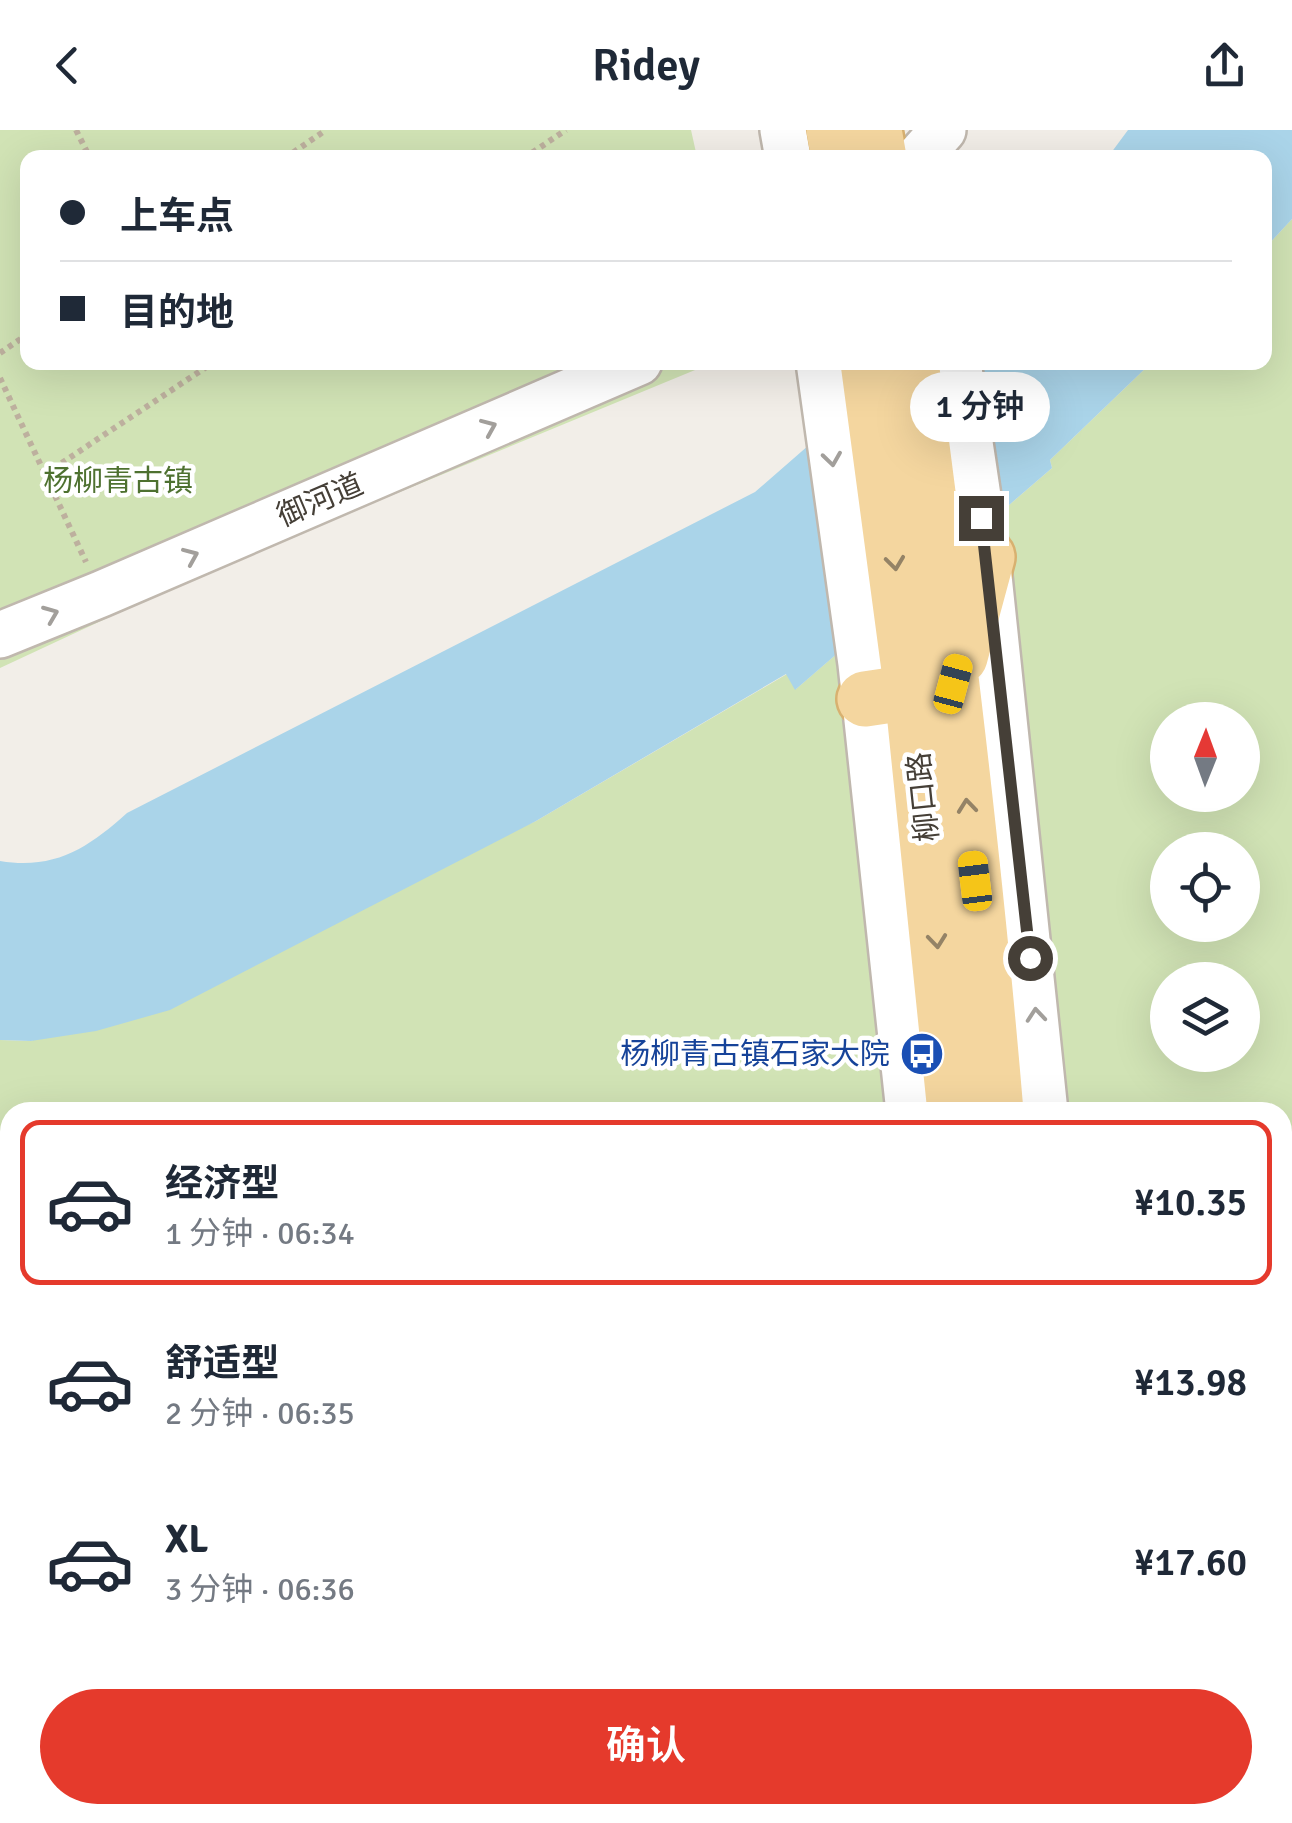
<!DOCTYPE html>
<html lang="zh">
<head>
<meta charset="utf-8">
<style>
  :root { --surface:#fff; --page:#f2f2f3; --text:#1f2937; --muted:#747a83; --line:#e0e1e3; --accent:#e53a2c }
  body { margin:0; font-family:Signika,"Noto Sans SC",sans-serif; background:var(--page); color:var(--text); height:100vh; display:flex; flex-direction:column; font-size:38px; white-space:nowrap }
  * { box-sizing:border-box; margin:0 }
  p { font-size:32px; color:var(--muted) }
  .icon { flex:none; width:55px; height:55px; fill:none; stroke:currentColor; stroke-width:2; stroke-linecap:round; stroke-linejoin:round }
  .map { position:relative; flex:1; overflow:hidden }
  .details { position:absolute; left:0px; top:972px; width:1292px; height:722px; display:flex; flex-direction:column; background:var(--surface); border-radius:30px 30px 0 0; box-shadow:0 10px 40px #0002 }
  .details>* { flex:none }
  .guide { position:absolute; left:20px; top:20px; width:1252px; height:220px; border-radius:20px; box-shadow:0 10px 40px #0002; display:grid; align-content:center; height:220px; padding:0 40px; background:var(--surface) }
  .needle { width:65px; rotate:1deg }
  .buttons { position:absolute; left:1150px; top:572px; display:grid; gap:20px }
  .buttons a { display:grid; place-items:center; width:110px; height:110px; border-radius:50%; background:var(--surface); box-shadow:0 10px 40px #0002; font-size:50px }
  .end { position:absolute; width:45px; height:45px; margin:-22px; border:12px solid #453f37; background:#fff; box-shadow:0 0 0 5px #fff }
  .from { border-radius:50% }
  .bubble { position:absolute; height:70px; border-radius:35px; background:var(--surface); box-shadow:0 10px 40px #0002; font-size:32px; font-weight:600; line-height:70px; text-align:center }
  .car { position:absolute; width:30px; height:60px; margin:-30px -15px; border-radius:12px; box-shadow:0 0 8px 2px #0007; background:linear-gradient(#f5c518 24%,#345 0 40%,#f5c518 0 76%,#345 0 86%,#f5c518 0) }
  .guide b { display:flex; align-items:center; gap:35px; height:95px; font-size:38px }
  .guide b+b { border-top:2px solid var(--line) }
  .guide i { width:25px; height:25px; background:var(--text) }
  ul { padding:18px 0 0; list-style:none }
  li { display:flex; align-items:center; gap:30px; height:165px; margin:0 20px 15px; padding:0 20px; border:5px solid transparent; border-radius:20px }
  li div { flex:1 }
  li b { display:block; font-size:38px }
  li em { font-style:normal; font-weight:600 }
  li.current { border-color:var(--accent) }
  li>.icon { width:90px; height:90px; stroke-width:1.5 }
  .action { display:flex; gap:20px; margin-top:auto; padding:20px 40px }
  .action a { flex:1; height:115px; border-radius:60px; background:var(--accent); color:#fff; font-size:40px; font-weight:600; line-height:115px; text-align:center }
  header { display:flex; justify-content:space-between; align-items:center; height:130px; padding:0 40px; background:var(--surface); font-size:45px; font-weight:600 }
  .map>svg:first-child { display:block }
  .green { fill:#d1e3b5; fill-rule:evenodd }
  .water { fill:#aad4e9 }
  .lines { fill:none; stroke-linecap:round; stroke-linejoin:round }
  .minor-casing { stroke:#c0b8ae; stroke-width:50 }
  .major-casing { stroke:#d8b170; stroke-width:60 }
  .path { stroke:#bdb09e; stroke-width:6; stroke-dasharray:5 5; stroke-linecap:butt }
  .minor { stroke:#fff; stroke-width:45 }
  .major { stroke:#f4d69f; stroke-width:55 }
  .oneway { stroke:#a29f9b }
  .oneway2 { stroke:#948366 }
  .route { stroke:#453f37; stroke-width:12 }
  .labels { text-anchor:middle; stroke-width:9; stroke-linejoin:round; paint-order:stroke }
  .park-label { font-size:30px; fill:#4e7130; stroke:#fff }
  .street-label { font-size:30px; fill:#453f37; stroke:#fff }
  .transit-label { font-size:30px; fill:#164399; stroke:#fff; text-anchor:end }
</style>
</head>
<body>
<header><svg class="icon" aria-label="back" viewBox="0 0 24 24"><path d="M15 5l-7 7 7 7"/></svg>Ridey<svg class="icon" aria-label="share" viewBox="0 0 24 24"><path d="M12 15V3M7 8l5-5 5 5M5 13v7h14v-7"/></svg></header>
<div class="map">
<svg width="1292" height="1693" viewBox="0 0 1292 1693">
  <rect width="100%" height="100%" fill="#f2eee8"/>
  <!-- green -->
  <path class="green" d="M0 0H691L697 27 28 28V232L712 233 206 442 0 538Z
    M1292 89V1693H0V910L31 911 536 691 787 544 796 559 1052 338 1050 330 1151 233 1265 232V118ZM1168 590H1242V665H1168ZM1168 720H1242V795H1168ZM1168 850H1242V925H1168ZM10 982H1282V1685H10Z"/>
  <!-- water -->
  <path class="water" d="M1128 0H1292V89L1265 118V28L1108 27Z
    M903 233H1151L1050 330 1052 338 795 560 786 544 536 691 170 880 96 901 31 911 0 910V731C55 740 88 718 127 683L755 362Z"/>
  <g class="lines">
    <!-- minor casing -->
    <g class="minor-casing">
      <path id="minor" d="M783 0 788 28
        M918 28 943 0
        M819 232 861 534 909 982
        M958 232 987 427 1045 982
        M0 505 101 464 639 232
        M969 1685 970 1693
        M1099 1685 1100 1693"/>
    </g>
    <!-- major casing -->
    <g class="major-casing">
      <path id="major" d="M834 0 839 28
        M874 0 879 28
        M868 232 912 562 955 982
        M911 232C944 482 975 731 996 982
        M960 527 987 427
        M865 569 912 562
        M1016 1685 1017 1693
        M1060 1685 1061 1693"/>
    </g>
    <!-- path -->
    <path class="path" d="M76 0 90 28
      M285 28 326 0
      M524 28 566 0
      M0 223 28 204
      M0 248 86 432
      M45 344 214 232
      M0 1197 10 1195"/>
    <!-- minor -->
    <use href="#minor" class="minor"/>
    <!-- major -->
    <use href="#major" class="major"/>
  </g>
  <!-- one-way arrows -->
  <defs><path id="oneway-chevron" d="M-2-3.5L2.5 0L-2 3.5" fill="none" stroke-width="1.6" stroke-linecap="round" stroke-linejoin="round" transform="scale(2.5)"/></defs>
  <g class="oneway">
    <use href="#oneway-chevron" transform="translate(489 297) rotate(-23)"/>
    <use href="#oneway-chevron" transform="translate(832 329) rotate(82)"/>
    <use href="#oneway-chevron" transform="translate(191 426) rotate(-23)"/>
    <use href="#oneway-chevron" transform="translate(51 484) rotate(-22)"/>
    <use href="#oneway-chevron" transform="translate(1036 885) rotate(-95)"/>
  </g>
  <g class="oneway2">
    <use href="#oneway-chevron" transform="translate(895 433) rotate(83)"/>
    <use href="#oneway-chevron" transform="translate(967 676) rotate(-96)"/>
    <use href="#oneway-chevron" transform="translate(937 811) rotate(84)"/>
  </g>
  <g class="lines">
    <!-- route -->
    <path class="route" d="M981 388 1030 828"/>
  </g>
  <!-- icons -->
  <defs>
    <g id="bus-disc" transform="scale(2.25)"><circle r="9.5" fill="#1a4fb4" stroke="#fff"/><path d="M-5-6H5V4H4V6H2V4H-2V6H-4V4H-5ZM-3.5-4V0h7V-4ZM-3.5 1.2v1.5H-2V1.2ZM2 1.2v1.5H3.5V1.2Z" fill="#fff"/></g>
  </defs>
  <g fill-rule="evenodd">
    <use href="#bus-disc" x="922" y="924"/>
  </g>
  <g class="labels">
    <!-- park labels -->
    <g class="park-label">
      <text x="118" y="361">杨柳青古镇</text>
    </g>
    <!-- street labels -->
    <g class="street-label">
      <text transform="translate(320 370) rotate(-23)" y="10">御河道</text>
      <text transform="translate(923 667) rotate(-96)" y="10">柳口路</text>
    </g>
    <!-- transit labels -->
    <g class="transit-label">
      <text x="890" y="934">杨柳青古镇石家大院</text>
    </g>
  </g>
</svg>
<div class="buttons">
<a><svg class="needle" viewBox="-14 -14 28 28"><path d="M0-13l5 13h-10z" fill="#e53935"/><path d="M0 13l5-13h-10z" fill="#747a83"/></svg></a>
<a><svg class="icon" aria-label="locate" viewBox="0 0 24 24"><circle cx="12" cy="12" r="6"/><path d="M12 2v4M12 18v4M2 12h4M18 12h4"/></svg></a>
<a><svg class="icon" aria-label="layers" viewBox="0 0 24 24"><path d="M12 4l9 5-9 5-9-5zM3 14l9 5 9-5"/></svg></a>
</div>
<i class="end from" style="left:1030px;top:828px"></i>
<i class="end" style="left:981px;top:388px"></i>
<div class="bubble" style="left:910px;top:242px;width:140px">1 分钟</div>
<i class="car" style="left:953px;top:554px;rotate:15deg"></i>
<i class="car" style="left:975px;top:751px;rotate:353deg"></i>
<div class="guide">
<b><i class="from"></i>上车点</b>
<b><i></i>目的地</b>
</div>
<section class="details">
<ul>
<li class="current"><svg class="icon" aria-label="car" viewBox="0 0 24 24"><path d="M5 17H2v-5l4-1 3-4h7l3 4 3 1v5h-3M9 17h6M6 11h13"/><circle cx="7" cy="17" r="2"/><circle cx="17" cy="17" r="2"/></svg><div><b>经济型</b><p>1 分钟 · 06:34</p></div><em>¥10.35</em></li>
<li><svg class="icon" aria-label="car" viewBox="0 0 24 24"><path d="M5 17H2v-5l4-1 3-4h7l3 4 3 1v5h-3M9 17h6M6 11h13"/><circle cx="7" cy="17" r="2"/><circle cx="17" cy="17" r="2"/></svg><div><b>舒适型</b><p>2 分钟 · 06:35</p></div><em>¥13.98</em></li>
<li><svg class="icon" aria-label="car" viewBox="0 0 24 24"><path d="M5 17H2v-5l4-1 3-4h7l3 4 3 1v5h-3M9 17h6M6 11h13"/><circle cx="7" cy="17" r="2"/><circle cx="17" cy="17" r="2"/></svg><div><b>XL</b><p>3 分钟 · 06:36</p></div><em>¥17.60</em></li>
</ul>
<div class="action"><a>确认</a></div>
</section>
</div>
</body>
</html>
